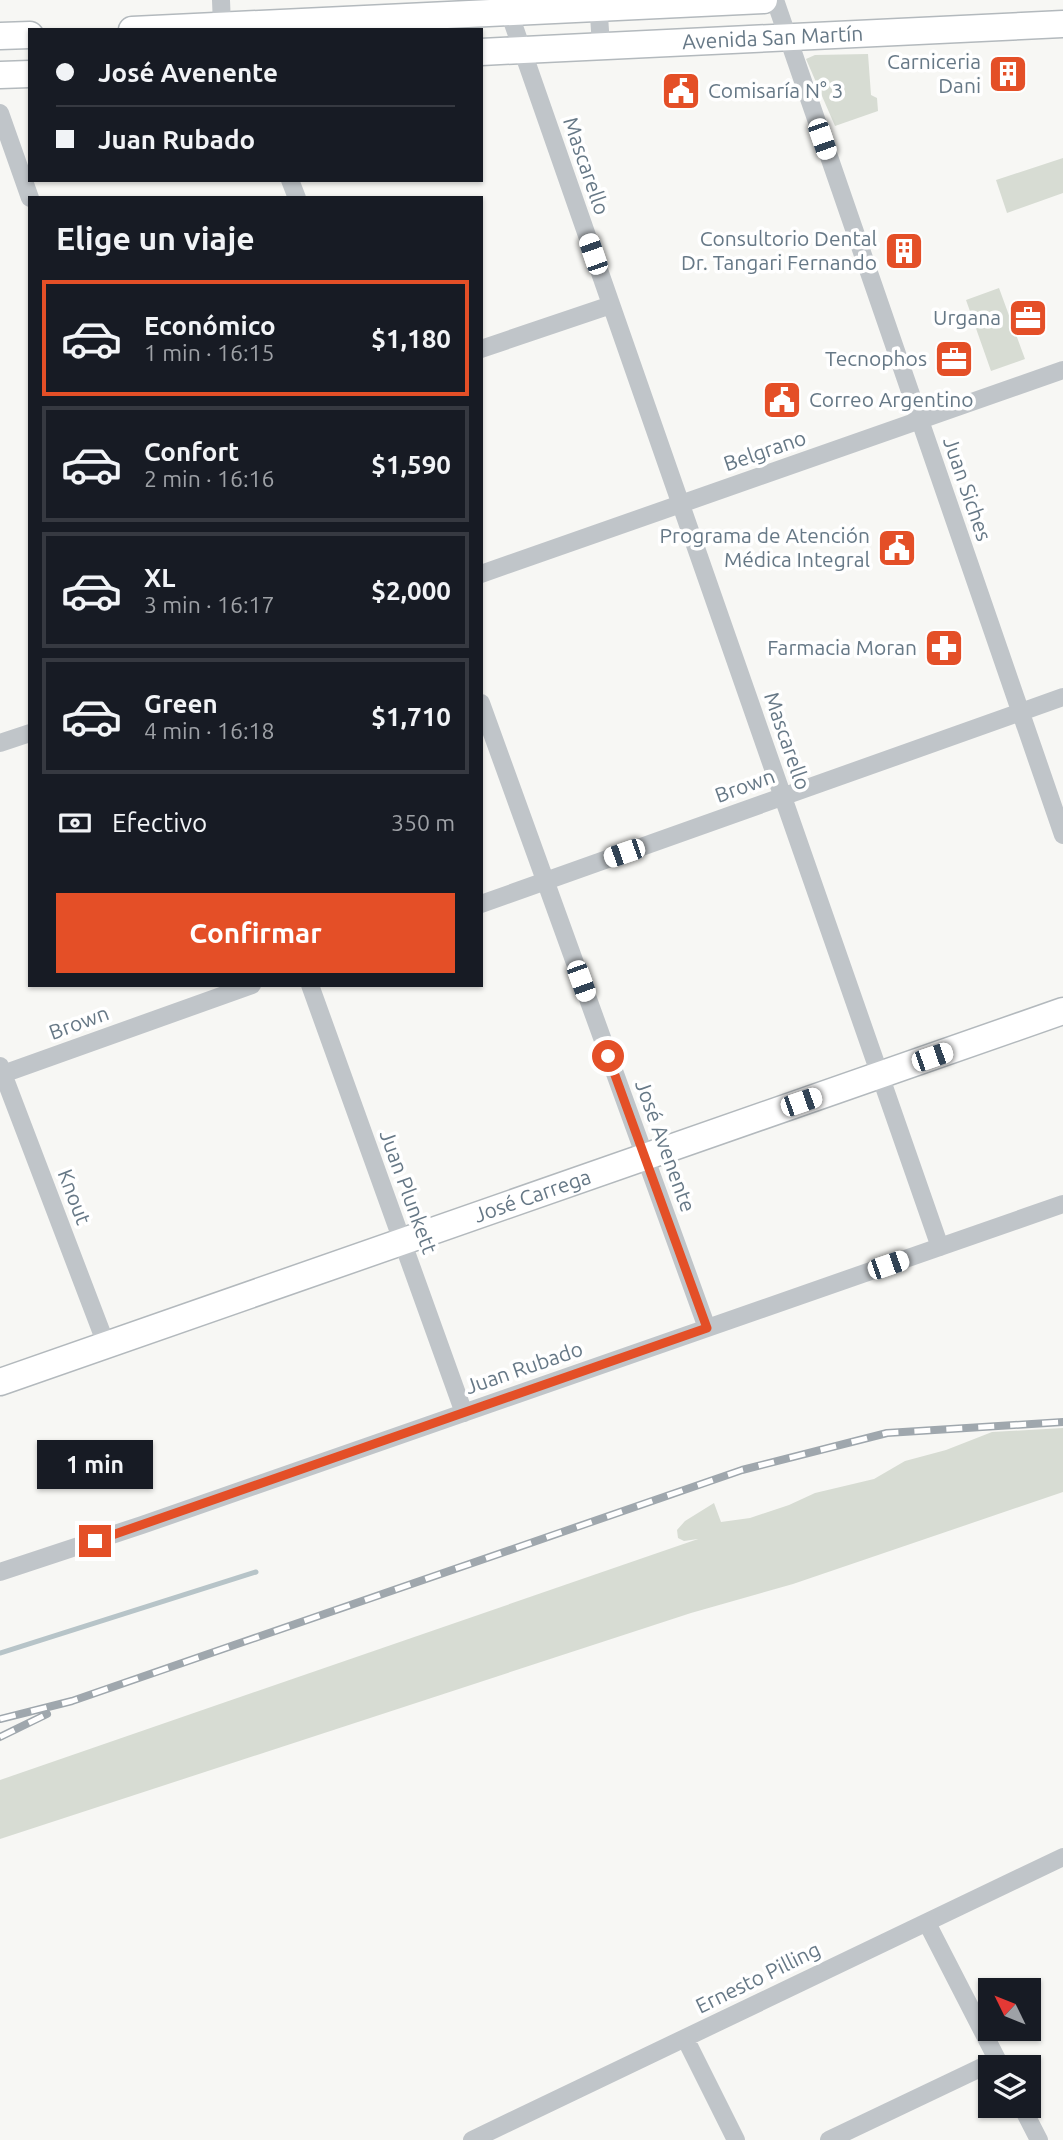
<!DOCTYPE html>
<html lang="es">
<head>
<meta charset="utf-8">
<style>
  :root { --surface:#171b24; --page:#242831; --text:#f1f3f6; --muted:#9ea1a6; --line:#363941; --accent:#e44f27 }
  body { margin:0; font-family:Ubuntu,sans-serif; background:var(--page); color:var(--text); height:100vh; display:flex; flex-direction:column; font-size:26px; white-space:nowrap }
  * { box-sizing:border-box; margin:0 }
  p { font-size:23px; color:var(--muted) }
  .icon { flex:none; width:38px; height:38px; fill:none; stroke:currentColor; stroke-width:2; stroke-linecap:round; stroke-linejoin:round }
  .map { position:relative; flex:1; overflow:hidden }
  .drawer { position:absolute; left:28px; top:196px; width:455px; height:791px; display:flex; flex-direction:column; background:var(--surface); border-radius:0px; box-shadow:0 2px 5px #0004 }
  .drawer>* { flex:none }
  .banner { position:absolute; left:28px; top:28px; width:455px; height:154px; border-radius:0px; box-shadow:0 2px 5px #0004; display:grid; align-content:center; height:154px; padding:0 28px; background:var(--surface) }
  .needle { width:46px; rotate:313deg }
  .controls { position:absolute; left:978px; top:1978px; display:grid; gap:14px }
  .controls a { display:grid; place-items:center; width:63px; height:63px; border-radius:0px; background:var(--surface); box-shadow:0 2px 5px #0004; font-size:35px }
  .end { position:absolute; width:32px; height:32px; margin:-16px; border:9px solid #e44f27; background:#fff; box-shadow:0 0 0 4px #fff }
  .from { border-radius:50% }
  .bubble { position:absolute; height:49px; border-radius:0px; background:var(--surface); box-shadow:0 2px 5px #0004; font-size:23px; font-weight:600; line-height:49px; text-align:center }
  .car { position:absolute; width:21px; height:42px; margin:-21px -10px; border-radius:9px; box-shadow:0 0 5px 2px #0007; background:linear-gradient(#fff 24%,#345 0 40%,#fff 0 76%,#345 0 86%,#fff 0) }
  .banner b { display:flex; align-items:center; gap:24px; height:66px; font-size:26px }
  .banner b+b { border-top:2px solid var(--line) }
  .banner i { width:18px; height:18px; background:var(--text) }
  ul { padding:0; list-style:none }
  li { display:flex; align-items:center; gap:21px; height:116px; margin:0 14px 10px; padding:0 14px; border:4px solid var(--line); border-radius:0px }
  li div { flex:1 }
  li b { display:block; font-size:26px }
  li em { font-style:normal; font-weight:600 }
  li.current { border-color:var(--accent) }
  li>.icon { width:63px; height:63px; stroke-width:1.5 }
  h2 { padding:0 28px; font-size:32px; line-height:84px }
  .pay { display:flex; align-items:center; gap:18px; height:77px; padding:0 28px; font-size:26px }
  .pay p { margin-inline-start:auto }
  .primary-button { display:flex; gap:14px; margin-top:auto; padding:14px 28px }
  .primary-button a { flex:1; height:80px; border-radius:0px; background:var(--accent); color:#fff; font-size:28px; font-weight:600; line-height:80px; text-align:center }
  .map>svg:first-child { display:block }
  .green { fill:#d7dcd3 }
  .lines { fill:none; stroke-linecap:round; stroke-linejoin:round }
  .stream { stroke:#b7c4c8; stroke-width:5 }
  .secondary-casing { stroke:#b3b9bd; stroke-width:29 }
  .minor { stroke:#c0c5c9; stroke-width:18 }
  .secondary { stroke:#fff; stroke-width:26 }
  .rail-casing { stroke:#9fa7ad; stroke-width:8 }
  .rail { stroke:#fff; stroke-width:5; stroke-dasharray:16; stroke-linecap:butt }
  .route { stroke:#e44f27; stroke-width:9 }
  .labels { text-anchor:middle; stroke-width:7; stroke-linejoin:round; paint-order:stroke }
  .street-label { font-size:21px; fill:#667886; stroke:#fff }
  .poi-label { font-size:21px; fill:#667886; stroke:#fff; text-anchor:end }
</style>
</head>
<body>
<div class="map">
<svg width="1063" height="2140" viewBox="0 0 1063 2140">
  <rect width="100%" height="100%" fill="#f7f7f4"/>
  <!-- green -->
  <path class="green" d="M868 54 871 95 877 98 878 111 835 126 806 59 815 55Z
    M1063 158V193L1007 213 996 180Z
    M999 288 1025 359 991 371 966 300Z
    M1063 1428V1492L793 1584 691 1613 0 1839V1780L698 1539 684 1541 678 1538 677 1530 685 1521 714 1503 721 1522 750 1518 789 1505 815 1493 874 1479 905 1461 946 1450 992 1432Z"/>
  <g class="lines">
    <!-- stream -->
    <path class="stream" d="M0 1653 256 1572"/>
    <!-- secondary casing -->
    <g class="secondary-casing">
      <g id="secondary">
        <path d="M132 30 764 0"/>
        <path d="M0 36 30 35"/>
        <path id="s1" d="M481 52 1063 24"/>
        <path d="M0 75 30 74"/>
        <path id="s2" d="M0 1382 1063 1011"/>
      </g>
    </g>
    <!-- minor -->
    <path class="minor" d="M221 0 222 26 225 30
      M598 0 601 46
      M775 0 1063 835
      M509 12 940 1247
      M0 113 30 198
      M290 180 297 198
      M481 349 611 305
      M481 574 1063 370
      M481 703 707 1328
      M0 743 30 733
      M481 904 1063 697
      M310 985 464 1413
      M0 1066 106 1344
      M0 1075 252 985
      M0 1572 142 1525 1063 1204
      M927 1923 1001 2067
      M685 2038 736 2140
      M1021 2105 1039 2140
      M472 2140 1063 1857
      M829 2140 997 2060"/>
    <!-- secondary -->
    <use href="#secondary" class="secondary"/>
    <!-- rail casing -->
    <g class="rail-casing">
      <path id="rail" d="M0 1719 72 1701 742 1470 887 1433 1063 1422
        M0 1737 47 1714"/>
    </g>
    <!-- rail -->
    <use href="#rail" class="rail"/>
  </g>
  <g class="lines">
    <!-- route -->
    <path class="route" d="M95 1541 707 1328 608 1056"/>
  </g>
  <!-- icons -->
  <defs>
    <g id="building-square" transform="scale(2.0125)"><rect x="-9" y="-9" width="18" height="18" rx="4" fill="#e44f27" stroke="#fff"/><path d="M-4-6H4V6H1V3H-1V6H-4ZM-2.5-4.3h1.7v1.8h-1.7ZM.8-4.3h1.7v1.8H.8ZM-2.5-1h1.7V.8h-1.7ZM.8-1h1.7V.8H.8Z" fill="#fff"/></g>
    <g id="civic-square" transform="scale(2.0125)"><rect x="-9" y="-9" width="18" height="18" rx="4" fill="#e44f27" stroke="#fff"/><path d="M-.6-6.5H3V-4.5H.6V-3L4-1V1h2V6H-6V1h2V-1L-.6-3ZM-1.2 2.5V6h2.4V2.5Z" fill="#fff"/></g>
    <g id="office-square" transform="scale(2.0125)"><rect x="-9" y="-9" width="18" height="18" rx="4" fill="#e44f27" stroke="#fff"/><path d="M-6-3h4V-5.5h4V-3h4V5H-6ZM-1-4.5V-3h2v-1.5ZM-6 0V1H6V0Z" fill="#fff"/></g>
    <g id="pharmacy-square" transform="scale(2.0125)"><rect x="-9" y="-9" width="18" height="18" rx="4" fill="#e44f27" stroke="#fff"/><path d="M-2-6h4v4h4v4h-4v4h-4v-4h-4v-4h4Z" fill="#fff"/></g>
  </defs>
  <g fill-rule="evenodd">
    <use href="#building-square" x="1008" y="74"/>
    <use href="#civic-square" x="681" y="91"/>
    <use href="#building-square" x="904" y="251"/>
    <use href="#office-square" x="1028" y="318"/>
    <use href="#office-square" x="954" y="359"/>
    <use href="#civic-square" x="782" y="400"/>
    <use href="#civic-square" x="897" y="548"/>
    <use href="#pharmacy-square" x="944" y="648"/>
  </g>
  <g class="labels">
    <!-- street labels -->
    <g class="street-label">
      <text dy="7" stroke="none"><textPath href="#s1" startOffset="292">Avenida San Martín</textPath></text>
      <text transform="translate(586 166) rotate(71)" y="7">Mascarello</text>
      <text transform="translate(765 451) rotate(-19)" y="7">Belgrano</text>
      <text transform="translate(967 489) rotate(71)" y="7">Juan Siches</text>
      <text transform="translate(787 741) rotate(71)" y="7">Mascarello</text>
      <text transform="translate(745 786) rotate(-20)" y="7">Brown</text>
      <text transform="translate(79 1023) rotate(-20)" y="7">Brown</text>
      <text transform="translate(665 1146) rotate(70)" y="7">José Avenente</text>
      <text transform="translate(408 1192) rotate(70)" y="7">Juan Plunkett</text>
      <text dy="7" stroke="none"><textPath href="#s2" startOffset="564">José Carrega</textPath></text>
      <text transform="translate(74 1197) rotate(69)" y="7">Knout</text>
      <text transform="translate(524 1368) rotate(-19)" y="7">Juan Rubado</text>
      <text transform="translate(758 1978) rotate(-26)" y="7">Ernesto Pilling</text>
    </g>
    <!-- poi labels -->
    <g class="poi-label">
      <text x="981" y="69">Carniceria<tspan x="981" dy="24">Dani</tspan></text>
      <text x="708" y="98" text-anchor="start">Comisaría N° 3</text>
      <text x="877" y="246">Consultorio Dental<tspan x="877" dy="24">Dr. Tangari Fernando</tspan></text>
      <text x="1001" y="325">Urgana</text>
      <text x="927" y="366">Tecnophos</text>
      <text x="809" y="407" text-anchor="start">Correo Argentino</text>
      <text x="870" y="543">Programa de Atención<tspan x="870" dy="24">Médica Integral</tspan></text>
      <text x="917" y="655">Farmacia Moran</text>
    </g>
  </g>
</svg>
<div class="controls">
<a><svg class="needle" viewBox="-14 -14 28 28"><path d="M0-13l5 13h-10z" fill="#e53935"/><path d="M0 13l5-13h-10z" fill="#9ea1a6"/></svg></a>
<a><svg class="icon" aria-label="layers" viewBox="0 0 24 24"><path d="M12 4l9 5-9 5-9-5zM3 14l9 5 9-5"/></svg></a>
</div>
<i class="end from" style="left:608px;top:1056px"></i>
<i class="end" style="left:95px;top:1541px"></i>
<div class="bubble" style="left:37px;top:1440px;width:116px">1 min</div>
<i class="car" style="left:822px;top:139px;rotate:161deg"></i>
<i class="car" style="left:593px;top:254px;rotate:341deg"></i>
<i class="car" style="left:624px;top:853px;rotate:251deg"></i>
<i class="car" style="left:581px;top:981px;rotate:160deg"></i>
<i class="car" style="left:932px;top:1057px;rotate:71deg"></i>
<i class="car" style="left:801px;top:1102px;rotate:71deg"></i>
<i class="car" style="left:888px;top:1265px;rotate:71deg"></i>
<div class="banner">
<b><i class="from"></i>José Avenente</b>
<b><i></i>Juan Rubado</b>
</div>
<section class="drawer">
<h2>Elige un viaje</h2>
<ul>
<li class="current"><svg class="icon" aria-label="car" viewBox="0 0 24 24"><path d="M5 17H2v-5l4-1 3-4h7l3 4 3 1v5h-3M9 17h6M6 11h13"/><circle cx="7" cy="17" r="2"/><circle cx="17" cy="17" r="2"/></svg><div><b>Económico</b><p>1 min · 16:15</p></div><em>$1,180</em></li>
<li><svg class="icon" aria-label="car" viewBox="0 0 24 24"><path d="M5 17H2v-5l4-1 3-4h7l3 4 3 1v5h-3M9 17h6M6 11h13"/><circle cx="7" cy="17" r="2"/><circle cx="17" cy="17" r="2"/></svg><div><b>Confort</b><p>2 min · 16:16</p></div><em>$1,590</em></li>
<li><svg class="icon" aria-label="car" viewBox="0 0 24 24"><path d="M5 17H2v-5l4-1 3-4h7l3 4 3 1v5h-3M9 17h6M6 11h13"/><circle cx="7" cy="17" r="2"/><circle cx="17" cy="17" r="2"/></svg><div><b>XL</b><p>3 min · 16:17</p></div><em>$2,000</em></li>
<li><svg class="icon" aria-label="car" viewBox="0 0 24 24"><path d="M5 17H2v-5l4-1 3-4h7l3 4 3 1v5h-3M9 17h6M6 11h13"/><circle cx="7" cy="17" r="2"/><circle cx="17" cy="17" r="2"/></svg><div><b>Green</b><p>4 min · 16:18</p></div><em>$1,710</em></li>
</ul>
<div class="pay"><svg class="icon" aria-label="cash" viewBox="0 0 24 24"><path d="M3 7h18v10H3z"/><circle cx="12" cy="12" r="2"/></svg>Efectivo<p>350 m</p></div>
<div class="primary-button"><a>Confirmar</a></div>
</section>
</div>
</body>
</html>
